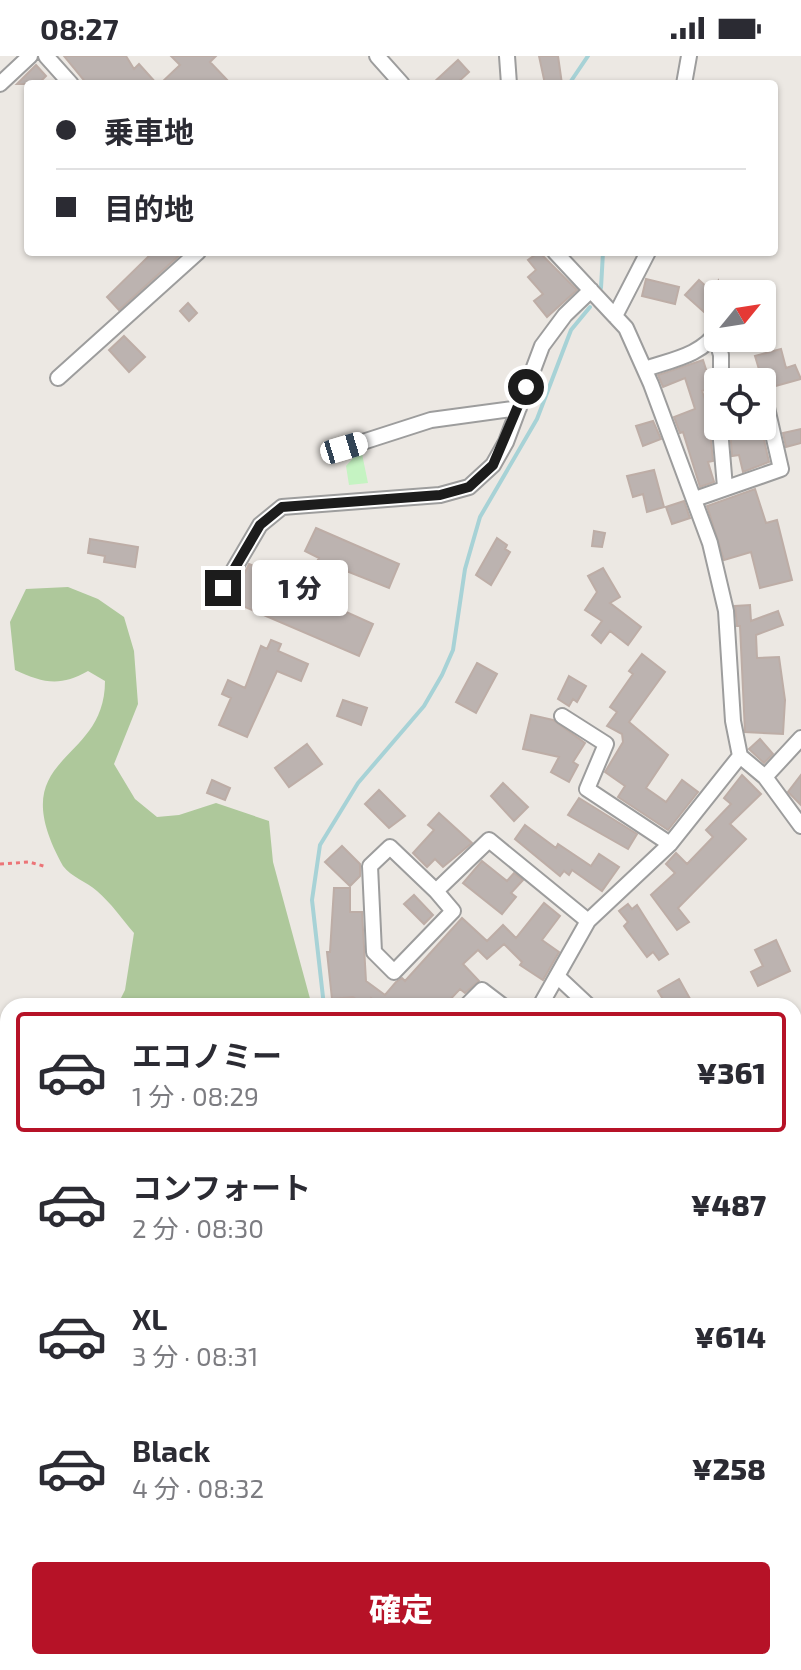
<!DOCTYPE html>
<html lang="ja">
<head>
<meta charset="utf-8">
<style>
  :root { --surface:#fff; --page:#f7f7f7; --text:#2b2b33; --muted:#7c7c81; --line:#e1e1e2; --accent:#b61227 }
  body { margin:0; font-family:"Exo 2","Noto Sans JP",sans-serif; background:var(--page); color:var(--text); height:100vh; display:flex; flex-direction:column; font-size:30px; white-space:nowrap }
  * { box-sizing:border-box; margin:0 }
  p { font-size:26px; color:var(--muted) }
  .icon { flex:none; width:44px; height:44px; fill:none; stroke:currentColor; stroke-width:2; stroke-linecap:round; stroke-linejoin:round }
  .map { position:relative; flex:1; overflow:hidden }
  .details { position:absolute; left:0px; top:942px; width:802px; height:672px; display:flex; flex-direction:column; background:var(--surface); border-radius:24px 24px 0 0; box-shadow:0 2px 6px #0004 }
  .details>* { flex:none }
  .top-card { position:absolute; left:24px; top:24px; width:754px; height:176px; border-radius:8px; box-shadow:0 2px 6px #0004; display:grid; align-content:center; height:176px; padding:0 32px; background:var(--surface) }
  .needle { width:52px; rotate:60deg }
  .tools { position:absolute; left:704px; top:224px; display:grid; gap:16px }
  .tools a { display:grid; place-items:center; width:72px; height:72px; border-radius:8px; background:var(--surface); box-shadow:0 2px 6px #0004; font-size:40px }
  .end { position:absolute; width:36px; height:36px; margin:-18px; border:10px solid #1c1c1c; background:#fff; box-shadow:0 0 0 4px #fff }
  .from { border-radius:50% }
  .bubble { position:absolute; height:56px; border-radius:8px; background:var(--surface); box-shadow:0 2px 6px #0004; font-size:26px; font-weight:800; line-height:56px; text-align:center }
  .car { position:absolute; width:24px; height:48px; margin:-24px -12px; border-radius:10px; box-shadow:0 0 6px 2px #0007; background:linear-gradient(#fff 24%,#345 0 40%,#fff 0 76%,#345 0 86%,#fff 0) }
  .top-card b { display:flex; align-items:center; gap:28px; height:76px; font-size:30px }
  .top-card b+b { border-top:2px solid var(--line) }
  .top-card i { width:20px; height:20px; background:var(--text) }
  ul { padding:14px 0 0; list-style:none }
  li { display:flex; align-items:center; gap:24px; height:120px; margin:0 16px 12px; padding:0 16px; border:4px solid transparent; border-radius:8px }
  li div { flex:1 }
  li b { display:block; font-size:30px }
  li em { font-style:normal; font-weight:800 }
  li.selected { border-color:var(--accent) }
  li>.icon { width:72px; height:72px; stroke-width:1.5 }
  .cta { display:flex; gap:16px; margin-top:auto; padding:16px 32px }
  .cta a { flex:1; height:92px; border-radius:8px; background:var(--accent); color:#fff; font-size:32px; font-weight:800; line-height:92px; text-align:center }
  .status { display:flex; justify-content:space-between; align-items:center; height:56px; padding:0 40px; background:var(--surface); direction:ltr }
  .status svg { height:22px; fill:currentColor }
  .map>svg:first-child { display:block }
  .forest { fill:#aec89b }
  .park { fill:#c5f3c2 }
  .lines { fill:none; stroke-linecap:round; stroke-linejoin:round }
  .stream { stroke:#a7d2d6; stroke-width:4 }
  .building { fill:#bcb3b0; stroke:#bdada6; stroke-width:2 }
  .street-casing { stroke:#9d9d9d; stroke-width:18 }
  .secondary-casing { stroke:#67660f; stroke-width:24 }
  .highway-casing { stroke:#c63479; stroke-width:30 }
  .path { stroke:#ec7477; stroke-width:3; stroke-dasharray:4 4; stroke-linecap:butt }
  .street { stroke:#fff; stroke-width:14 }
  .secondary { stroke:#f3eeba; stroke-width:20 }
  .highway { stroke:#dd91a9; stroke-width:26 }
  .route { stroke:#1c1c1c; stroke-width:10 }
</style>
</head>
<body>
<div class="status"><b>08:27</b><svg viewBox="0 0 49 12"><path d="M0 12V9h3v3zM5 12V6h3v6zM10 12V3h3v9zM15 12V0h3v12zM26 1h20v11H26zM47 4h2v5h-2z"/></svg></div>
<div class="map">
<svg width="801" height="1614" viewBox="0 0 801 1614">
  <rect width="100%" height="100%" fill="#ece8e3"/>
  <!-- forest -->
  <path class="forest" d="M68 531 98 543 124 561 134 595 138 648 114 708 135 743 157 761 179 759 216 747 269 765 273 806 312 950H117L125 934 134 877C122 863 111 847 97 835 87 826 71 821 63 810 0 696 105 711 105 625L88 615C60 631 43 627 15 614L10 566 26 533Z
    M25 1606H224L226 1614H30Z"/>
  <!-- park -->
  <path class="park" d="M361 393 368 427 349 429 346 410Z"/>
  <g class="lines">
    <!-- stream -->
    <path class="stream" d="M569 28 588 0
      M601 232 603 196
      M324 950 312 844 320 789 358 727 424 650 442 619 453 594 465 513 480 461 537 363 571 274 590 251
      M246 1606 248 1614"/>
  </g>
  <!-- building -->
  <path class="building" d="M64 0H126L134 13 139 8 157 28H87Z
    M171 0H216L210 6 231 28H160L180 9Z
    M539 0H558L562 28H545Z
    M458 4 469 16 456 28H432Z
    M36 9 46 20 38 28H17Z
    M153 196H183L119 254 107 241Z
    M539 196 577 234 547 261 534 245 543 238 528 221 536 214 528 204Z
    M646 223 679 231 675 248 642 240Z
    M699 224 710 234 718 225V264L714 265 685 239Z
    M188 247 197 257 189 265 180 255Z
    M124 280 145 301 129 316 109 294Z
    M781 293 786 312 795 309 801 323 772 331 769 323 761 320 755 300Z
    M703 304 712 332 702 335 708 352 713 405 708 406 714 426 700 431 683 376 680 377 674 361 695 353 685 322 663 331 658 319Z
    M653 365 661 383 643 390 636 370Z
    M740 370H761L769 406 743 416 739 399 732 400 730 373Z
    M801 373V387L786 391 783 377Z
    M654 414 664 451 647 456 643 438 633 441 627 420Z
    M755 433 766 467 777 464 792 524 760 532 751 496 724 504 707 450Z
    M684 445 690 462 672 468 666 451Z
    M316 472 399 508 389 532 344 514 339 524 321 516 323 510 316 507 319 502 305 495Z
    M594 475 605 477 602 491 592 490Z
    M497 482 507 489 505 493 510 496 491 529 476 519Z
    M90 483 138 491 135 511 104 506 105 500 88 497Z
    M249 508 268 516 266 520 373 568 359 600 231 545Z
    M603 512 620 541 610 547 641 571 628 589 610 575 601 587 592 579 602 565 585 554 597 536 588 520Z
    M750 549 751 565 778 555 783 569 756 579 757 602 779 601 785 644 783 678 745 676 740 570H737L735 550Z
    M271 584 281 588 278 595 308 608 301 625 277 615 247 681 219 669 231 642 222 638 228 624 245 632 261 590 267 593Z
    M642 598 665 616 629 666 668 699 646 732 666 746 682 724 698 736 668 774 618 741 625 730 605 716 623 686 622 678 607 670 617 656 610 651 633 618 629 615Z
    M477 607 497 618 476 657 456 646Z
    M569 620 586 630 577 646 573 643 569 650 558 643Z
    M343 644 367 652 361 669 337 660Z
    M531 659 553 664 585 687 573 706 578 709 569 726 551 716 559 701 523 693Z
    M760 683 773 698 764 707 749 693Z
    M307 688 322 708 289 731 275 712Z
    M742 719 761 738 730 768 746 783 678 852 689 866 677 874 651 839 675 817 666 808 676 797 687 808 713 781 706 774 731 748 724 742Z
    M801 719V749L788 736Z
    M212 724 230 732 225 744 207 737Z
    M503 727 528 751 514 765 491 740Z
    M379 734 405 760 389 772 365 748Z
    M579 742 637 778 628 793 568 759Z
    M439 757 472 787 443 811 435 803 427 811 413 797 434 774 428 769Z
    M525 769 556 792 558 788 591 810 599 798 619 811 602 835 572 814 569 819 564 815 560 820 515 783Z
    M342 790 360 808V820L350 830 325 806Z
    M482 805 507 825 514 817 523 824 511 837 516 841 502 858 463 827Z
    M334 832H350V856H362L366 925 385 939 396 926 402 922 405 925 462 862 487 885 503 869 516 882 544 847 560 860 542 884 559 896 543 924 520 909 522 906 504 888 487 903 478 894 463 908 479 925 465 937 460 933 444 950H375L378 948 371 942 365 950 353 941 332 943 327 896H330Z
    M414 839 433 859 424 868 404 848Z
    M628 848 632 853 637 849 668 898 659 904 653 896 647 901 624 870 628 866 619 855Z
    M776 884 790 915 758 930 751 916 763 910 755 894Z
    M679 923 694 950H667L658 935Z"/>
  <g class="lines">
    <!-- street casing -->
    <g class="street-casing">
      <path id="street" d="M46 0 71 28
        M377 0 402 28
        M507 0 509 28
        M0 28 30 0
        M684 28 689 0
        M555 196 626 272 651 328 710 487 726 555 733 665 740 700 765 721 801 770
        M615 260 648 196
        M715 279 721 299V326
        M645 313C671 304 703 299 718 274
        M58 322 198 196
        M718 350 725 431
        M344 392 431 364 519 352
        M695 443 781 413 762 330
        M223 532 260 469 282 451 440 439 469 431 493 409 506 386 542 290 565 259 591 234
        M562 660 606 688 587 733 670 788
        M765 721 801 682
        M436 835 390 791 370 810 374 896 394 916 453 855 436 835 489 784 588 865
        M557 920 589 950
        M466 950 482 934 503 950
        M540 950 588 865 670 788 740 700
        M794 1059 801 1055
        M794 1138 801 1131
        M526 1606 527 1614"/>
    </g>
    <!-- secondary casing -->
    <g class="secondary-casing">
      <path id="secondary" d="M794 1450 801 1436
        M729 1614 733 1606"/>
    </g>
    <!-- highway casing -->
    <g class="highway-casing">
      <path id="highway" d="M794 1201 801 1194
        M794 1234 801 1227
        M342 1614 351 1606
        M377 1614 386 1606"/>
    </g>
    <!-- path -->
    <path class="path" d="M0 808 29 806 47 811
      M0 1572 8 1592
      M14 1606 17 1614"/>
    <!-- street -->
    <use href="#street" class="street"/>
    <!-- secondary -->
    <use href="#secondary" class="secondary"/>
    <!-- highway -->
    <use href="#highway" class="highway"/>
  </g>
  <g class="lines">
    <!-- route -->
    <path class="route" d="M223 532 260 469 282 451 440 439 469 431 493 409 526 331"/>
  </g>
</svg>
<div class="tools">
<a><svg class="needle" viewBox="-14 -14 28 28"><path d="M0-13l5 13h-10z" fill="#e53935"/><path d="M0 13l5-13h-10z" fill="#7c7c81"/></svg></a>
<a><svg class="icon" aria-label="locate" viewBox="0 0 24 24"><circle cx="12" cy="12" r="6"/><path d="M12 2v4M12 18v4M2 12h4M18 12h4"/></svg></a>
</div>
<i class="end from" style="left:526px;top:331px"></i>
<i class="end" style="left:223px;top:532px"></i>
<div class="bubble" style="left:252px;top:504px;width:96px">1 分</div>
<i class="car" style="left:344px;top:392px;rotate:73deg"></i>
<div class="top-card">
<b><i class="from"></i>乗車地</b>
<b><i></i>目的地</b>
</div>
<section class="details">
<ul>
<li class="selected"><svg class="icon" aria-label="car" viewBox="0 0 24 24"><path d="M5 17H2v-5l4-1 3-4h7l3 4 3 1v5h-3M9 17h6M6 11h13"/><circle cx="7" cy="17" r="2"/><circle cx="17" cy="17" r="2"/></svg><div><b>エコノミー</b><p>1 分 · 08:29</p></div><em>¥361</em></li>
<li><svg class="icon" aria-label="car" viewBox="0 0 24 24"><path d="M5 17H2v-5l4-1 3-4h7l3 4 3 1v5h-3M9 17h6M6 11h13"/><circle cx="7" cy="17" r="2"/><circle cx="17" cy="17" r="2"/></svg><div><b>コンフォート</b><p>2 分 · 08:30</p></div><em>¥487</em></li>
<li><svg class="icon" aria-label="car" viewBox="0 0 24 24"><path d="M5 17H2v-5l4-1 3-4h7l3 4 3 1v5h-3M9 17h6M6 11h13"/><circle cx="7" cy="17" r="2"/><circle cx="17" cy="17" r="2"/></svg><div><b>XL</b><p>3 分 · 08:31</p></div><em>¥614</em></li>
<li><svg class="icon" aria-label="car" viewBox="0 0 24 24"><path d="M5 17H2v-5l4-1 3-4h7l3 4 3 1v5h-3M9 17h6M6 11h13"/><circle cx="7" cy="17" r="2"/><circle cx="17" cy="17" r="2"/></svg><div><b>Black</b><p>4 分 · 08:32</p></div><em>¥258</em></li>
</ul>
<div class="cta"><a>確定</a></div>
</section>
</div>
</body>
</html>
